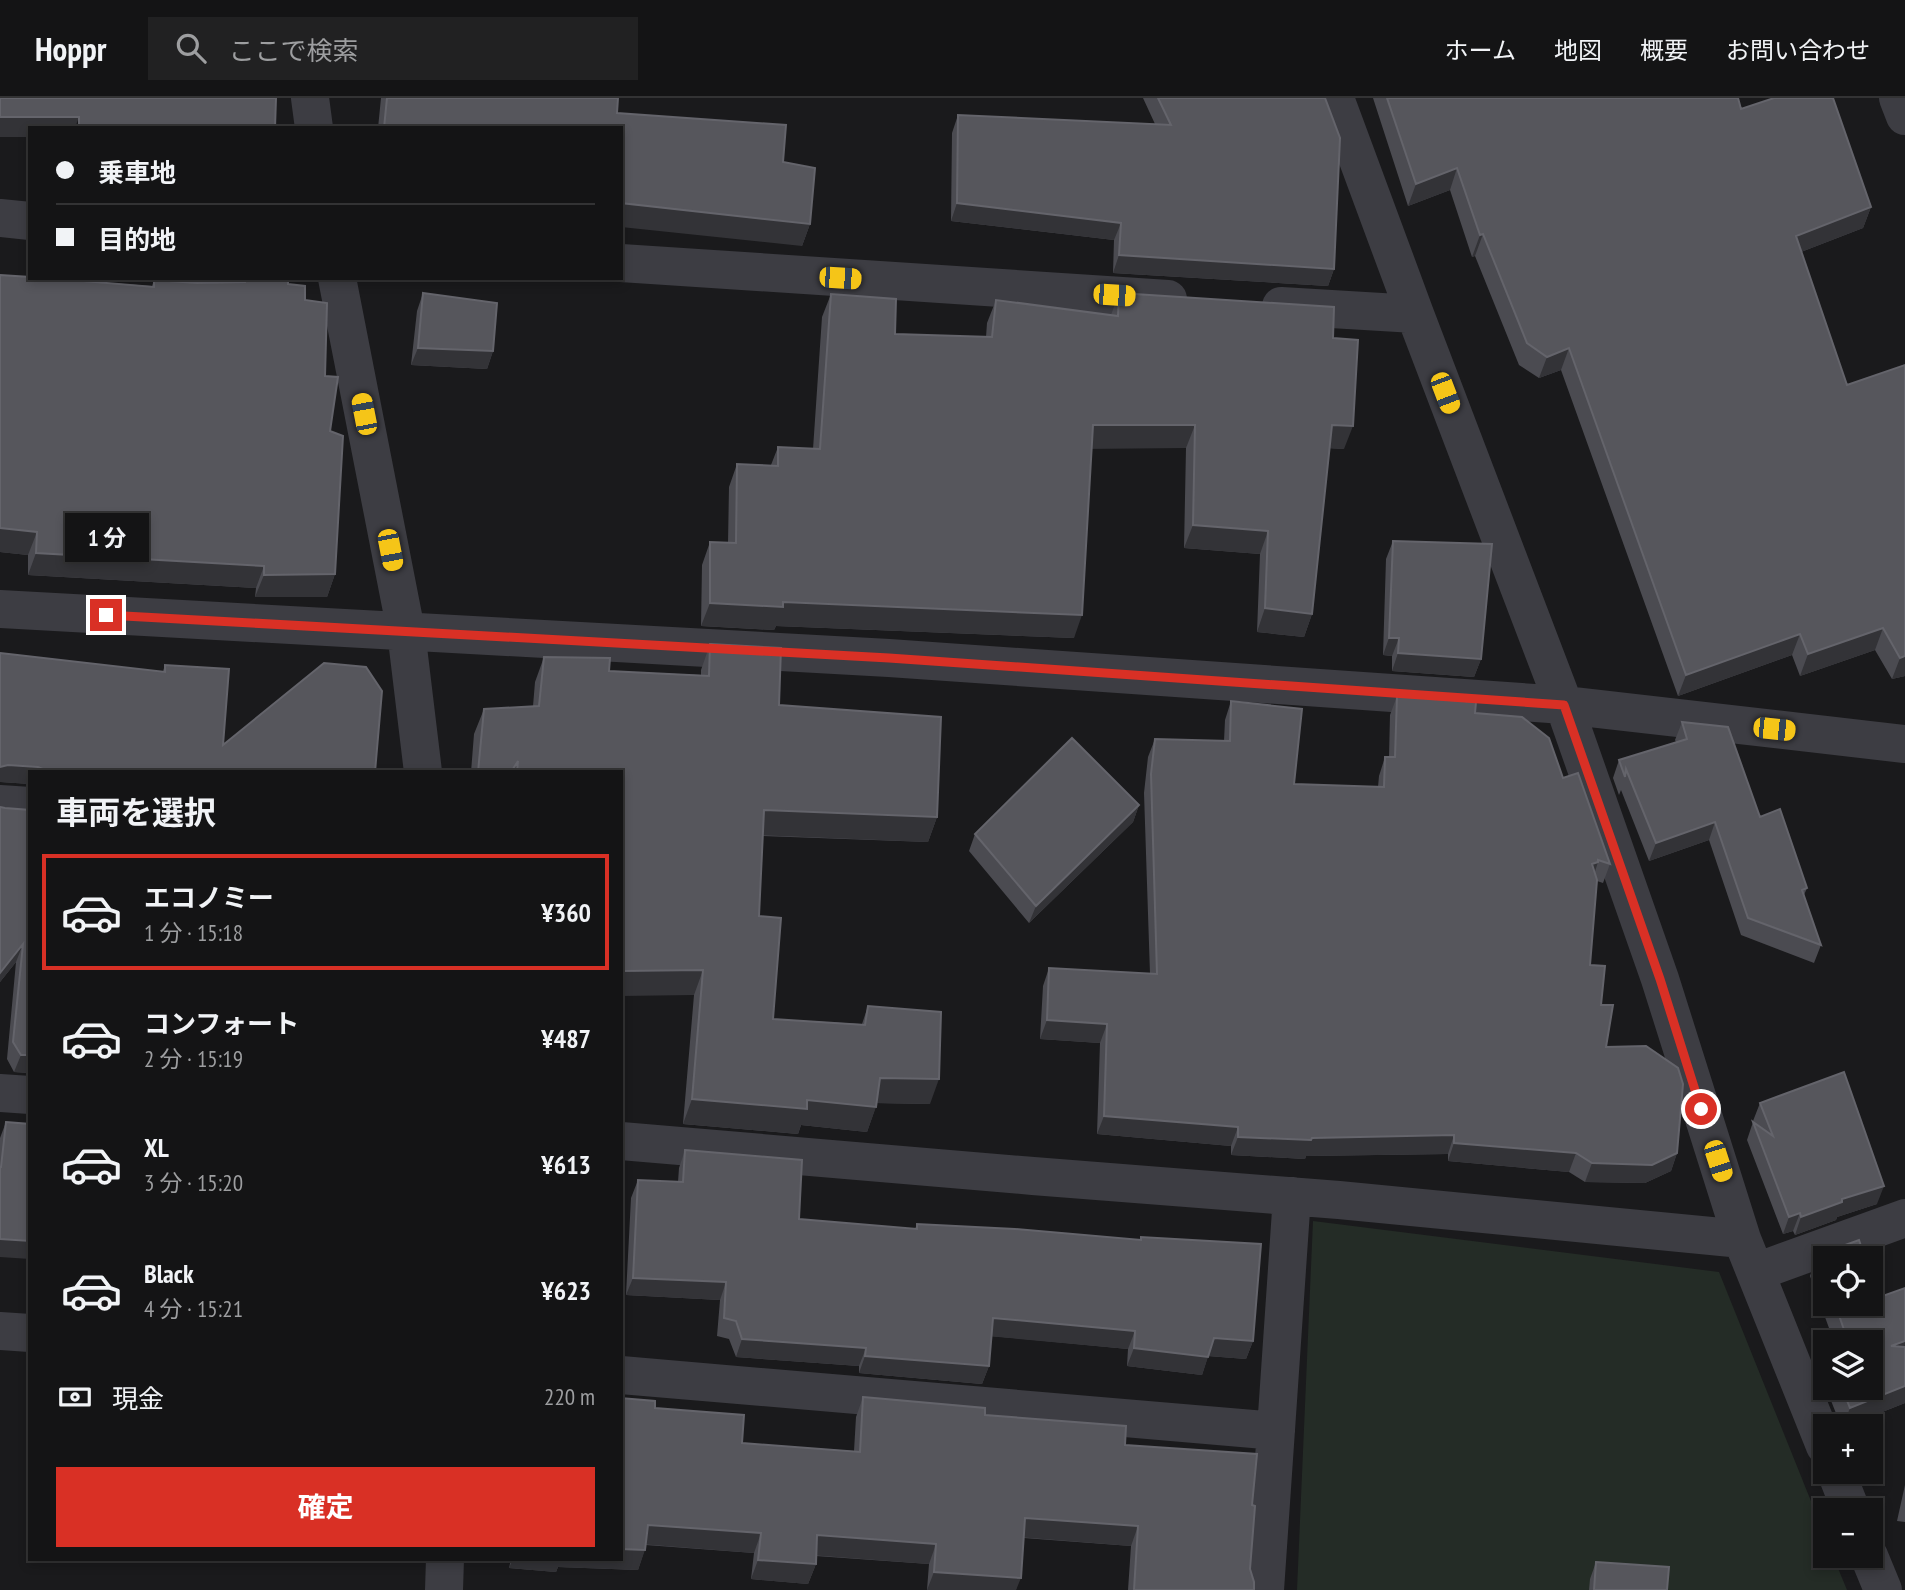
<!DOCTYPE html>
<html lang="ja">
<head>
<meta charset="utf-8">
<style>
  :root { --surface:#141415; --page:#212122; --text:#f1f3f6; --muted:#9d9ea0; --line:#333334; --accent:#d93025 }
  body { margin:0; font-family:"PT Sans Narrow","Noto Sans JP",sans-serif; background:var(--page); color:var(--text); height:100vh; display:flex; flex-direction:column; font-size:26px; white-space:nowrap }
  * { box-sizing:border-box; margin:0 }
  p { font-size:23px; color:var(--muted) }
  .icon { flex:none; width:38px; height:38px; fill:none; stroke:currentColor; stroke-width:2; stroke-linecap:round; stroke-linejoin:round }
  .map { position:relative; flex:1; overflow:hidden }
  .sheet { position:absolute; left:28px; top:672px; width:595px; height:791px; display:flex; flex-direction:column; background:var(--surface); border-radius:0px; box-shadow:0 4px 10px #0003,0 0 0 2px var(--line) }
  .sheet>* { flex:none }
  .guide { position:absolute; left:28px; top:28px; width:595px; height:154px; border-radius:0px; box-shadow:0 4px 10px #0003,0 0 0 2px var(--line); display:grid; align-content:center; height:154px; padding:0 28px; background:var(--surface) }
  .buttons { position:absolute; left:1813px; top:1148px; display:grid; gap:14px }
  .buttons a { display:grid; place-items:center; width:70px; height:70px; border-radius:0px; background:var(--surface); box-shadow:0 4px 10px #0003,0 0 0 2px var(--line); font-size:35px }
  .end { position:absolute; width:32px; height:32px; margin:-16px; border:9px solid #d93025; background:#fff; box-shadow:0 0 0 4px #fff }
  .from { border-radius:50% }
  .bubble { position:absolute; height:49px; border-radius:0px; background:var(--surface); box-shadow:0 4px 10px #0003,0 0 0 2px var(--line); font-size:23px; font-weight:700; line-height:49px; text-align:center }
  .car { position:absolute; width:21px; height:42px; margin:-21px -10px; border-radius:9px; box-shadow:0 0 5px 2px #0007; background:linear-gradient(#f5c518 24%,#345 0 40%,#f5c518 0 76%,#345 0 86%,#f5c518 0) }
  .guide b { display:flex; align-items:center; gap:24px; height:66px; font-size:26px }
  .guide b+b { border-top:2px solid var(--line) }
  .guide i { width:18px; height:18px; background:var(--text) }
  ul { padding:0; list-style:none }
  li { display:flex; align-items:center; gap:21px; height:116px; margin:0 14px 10px; padding:0 14px; border:4px solid transparent; border-radius:0px }
  li div { flex:1 }
  li b { display:block; font-size:26px }
  li em { font-style:normal; font-weight:700 }
  li.current { border-color:var(--accent) }
  li>.icon { width:63px; height:63px; stroke-width:1.5 }
  h2 { padding:0 28px; font-size:32px; line-height:84px }
  .pay { display:flex; align-items:center; gap:18px; height:77px; padding:0 28px; font-size:26px }
  .pay p { margin-inline-start:auto }
  .primary-button { display:flex; gap:14px; margin-top:auto; padding:14px 28px }
  .primary-button a { flex:1; height:80px; border-radius:0px; background:var(--accent); color:#fff; font-size:28px; font-weight:700; line-height:80px; text-align:center }
  header { display:flex; align-items:center; gap:42px; box-sizing:border-box; height:98px; padding:0 35px; background:var(--surface); border-bottom:2px solid var(--line) }
  header strong { font-size:33px }
  nav { display:flex; gap:38px; margin-inline-start:auto; font-size:24px }
  .search { width:490px; height:63px; background:var(--page); display:flex; align-items:center; gap:18px; box-sizing:border-box; padding:0 24px; border-radius:0px; color:var(--muted); font-size:26px }
  .map>svg:first-child { display:block }
  .green { fill:#242c26 }
  .lines { fill:none; stroke-linecap:round; stroke-linejoin:round }
  .minor { stroke:#3d3d43; stroke-width:38 }
  .tertiary { stroke:#3d3d43; stroke-width:38 }
  .wall { fill:#4b4b51 }
  .shaded-wall { fill:#333337 }
  .building { fill:#56565c; stroke:#64646b; stroke-width:2 }
  .route { stroke:#d93025; stroke-width:9 }
</style>
</head>
<body>
<header>
<strong>Hoppr</strong>
<div class="search"><svg class="icon" aria-label="search" viewBox="0 0 24 24"><circle cx="10" cy="10" r="6"/><path d="M15 15l6 6"/></svg>ここで検索</div>
<nav><a>ホーム</a><a>地図</a><a>概要</a><a>お問い合わせ</a></nav>
</header>
<div class="map">
<svg width="1905" height="1492" viewBox="0 0 1905 1492">
  <rect width="100%" height="100%" fill="#1a1a1c"/>
  <!-- green -->
  <path class="green" d="M1313 1123 1719 1174 1825 1438V1458H1833L1847 1492H1297Z"/>
  <g class="lines">
    <!-- minor -->
    <path class="minor" d="M310 0 314 30
      M1335 0 1415 216 1564 607 1660 881 1742 1141 1825 1348
      M0 120 30 123
      M621 165 1168 201
      M337 180 406 533 423 674
      M1281 208 1415 216
      M0 511 889 560 1564 607 1905 646
      M0 706 30 708
      M0 995 30 997
      M621 1043 1033 1078 1339 1102 1742 1141
      M1756 1174 1905 1120
      M0 1233 30 1235
      M621 1277 1276 1333
      M1836 1374 1851 1412
      M1869 1458 1883 1492
      M444 1492 445 1461
      M1265 1492 1292 1098"/>
    <!-- tertiary -->
    <path class="tertiary" d="M1898 0 1905 18"/>
  </g>
  <!-- wall -->
  <path class="wall" d="M381 0H618L617 15 783 64 810 126 802 148 621 30H378Z
    M1143 0H1325L1334 171 1328 188 1113 175 1114 142 951 123 952 35 958 17 1155 26Z
    M1373 0H1738L1741 11 1871 109 1863 130 1801 154 1905 578 1892 581 1875 552 1800 578 1792 557 1678 598 1561 272 1539 280 1519 267 1475 158 1472 159 1450 92 1408 108Z
    M0 177 152 188 154 182 197 185H241L242 180H288V186L305 202 325 278 330 333 335 476 327 499H255L256 490 28 477V457L0 454Z
    M423 195 493 253 487 271 411 267 417 213Z
    M1119 195 1333 240 1344 351 1329 350 1312 516 1304 539 1257 534 1260 456 1184 450 1186 350H1092L1074 540 776 528 774 532 701 528 702 467 710 444 728 445 729 389 737 366 771 367 778 349 813 351 822 219 831 196 895 236 986 239 987 225 996 202 1111 217Z
    M1393 443 1481 561 1474 579 1392 573V558L1383 557 1386 461Z
    M710 546 779 607 937 719 928 744 763 738 759 818 773 921 862 926 868 908 930 1006 877 1005 867 1034 801 1027 798 1036 683 1026 694 897 621 674H471L474 636 484 611 533 608 535 584 544 559 609 573 701 577V572Z
    M165 567 223 647 375 674H30V686L1 684 163 573Z
    M1397 598 1475 615 1563 680 1610 766 1603 785 1597 783 1590 867 1601 907 1606 949 1677 1055 1671 1073 1645 1085 1585 1084 1569 1074 1448 1063V1056L1306 1058 1305 1061 1231 1057V1048L1097 1036 1100 945 1040 941 1043 888 1049 870 1150 876 1144 695 1148 659 1155 641 1224 643 1225 622 1231 603 1294 686 1378 689 1379 678 1385 659H1389L1390 617Z
    M1682 624 1760 719 1807 790 1804 797 1821 847 1814 865 1741 837 1709 742 1649 763 1621 692 1619 697 1613 680 1619 662 1676 644 1675 642Z
    M1139 707 1133 724 1029 825 969 753 975 736Z
    M0 709 5 710 30 712V975L14 974 7 961 16 864 0 884Z
    M1760 1005 1877 1106 1837 1119 1836 1122 1795 1137 1793 1133 1783 1136 1747 1042 1753 1024 1754 1025 1753 1023Z
    M6 1024 0 1159V1040Z
    M685 1052 799 1121 915 1131 917 1126 1140 1142 1141 1139 1253 1243 1246 1261 1208 1258 1202 1277 1127 1268 1128 1251 991 1238 989 1268 982 1286 859 1275V1268L736 1259 729 1241 717 1238 720 1202 626 1197 631 1100 638 1082 678 1084 679 1070Z
    M1817 1157 1825 1160V1206H1871L1880 1199 1905 1190V1305L1847 1328H1841L1826 1290H1871L1825 1244V1288L1814 1260 1822 1240 1833 1241 1810 1178Z
    M863 1299 985 1317 1125 1347 1252 1407 1250 1471 1254 1492H1128L1131 1448 1024 1440 1016 1492H927L929 1466 816 1458V1466L808 1486 751 1481 754 1455 646 1447 638 1472 558 1469 556 1474 509 1470 511 1461H621L655 1310 742 1345 854 1353 856 1319Z
    M1905 1387V1424L1897 1423Z
    M1596 1464 1667 1492H1589L1590 1481Z"/>
  <!-- shaded-wall -->
  <path class="shaded-wall" d="M0 19H79L75 30H30V39H0Z
    M1457 70 1450 92 1408 108 1416 86Z
    M621 105 810 126 802 148 621 129Z
    M957 105 1121 125 1114 142 951 123Z
    M1871 109 1863 130 1788 159 1796 138Z
    M1483 136 1475 158 1472 159 1480 137Z
    M1119 157 1334 171 1328 188 1113 175Z
    M418 250 493 253 487 271 411 267Z
    M1569 250 1561 272 1539 280 1547 259Z
    M1093 327H1195L1186 350 1084 351Z
    M1332 327 1353 328 1344 351 1323 350Z
    M1193 427 1268 433 1260 456 1184 450Z
    M0 430 37 434 28 457 0 454Z
    M36 455 264 468 256 490 28 477Z
    M335 476 327 499H255L264 477Z
    M783 504 1082 517 1074 540 776 528 774 532 701 528 710 505Z
    M1265 510 1312 516 1304 539 1257 534Z
    M1883 530 1875 552 1800 578 1808 556Z
    M1800 536 1792 557 1678 598 1686 577Z
    M1389 540H1399L1392 558 1383 557Z
    M1398 555 1481 561 1474 579 1392 573Z
    M1905 558V578L1892 581 1900 560Z
    M8 667 38 669 37 674H30V686L0 684V669Z
    M1139 707 1133 724 1029 825 1036 808Z
    M764 712 937 719 928 744 755 737Z
    M1715 724 1709 742 1649 763 1656 745Z
    M1598 764 1592 783V766Z
    M23 846 16 864 0 884V875Z
    M703 872 694 897 621 898V873Z
    M1047 922 1107 926 1100 945 1040 941Z
    M21 957H30V975L14 974Z
    M880 980 939 981 930 1006 871 1005Z
    M692 1001 807 1002 876 1009 867 1034 801 1027 798 1036 683 1026Z
    M1104 1018 1238 1029 1231 1048 1097 1036Z
    M1454 1037 1448 1056 1306 1058 1305 1061 1231 1057 1238 1039 1312 1040Z
    M1454 1045 1576 1055 1569 1074 1448 1063Z
    M1677 1055 1671 1073 1645 1085 1585 1084 1592 1065Z
    M1884 1088 1877 1106 1837 1119 1836 1122 1795 1137 1801 1119 1842 1101Z
    M1800 1115 1793 1133 1783 1136 1789 1119Z
    M0 1141 30 1143V1161L0 1159Z
    M633 1180 726 1184 720 1202 626 1197Z
    M993 1220 1135 1233 1128 1251 987 1238Z
    M1214 1240 1253 1243 1246 1261 1208 1258Z
    M742 1241 866 1250 859 1268 736 1259Z
    M1905 1243V1262L1891 1248Z
    M1134 1250 1208 1259 1202 1277 1127 1268Z
    M865 1258 989 1268 982 1286 859 1275Z
    M1905 1288V1305L1847 1328H1843L1850 1310Z
    M1025 1420 1138 1428 1131 1448 1018 1439Z
    M648 1427 761 1435 754 1455 640 1446Z
    M817 1437 936 1446 929 1466 810 1457Z
    M621 1451 645 1452 638 1472 558 1469 556 1474 509 1470 513 1461H621Z
    M758 1462 816 1466 808 1486 751 1481Z
    M934 1474 1021 1480 1016 1492H927Z"/>
  <!-- building -->
  <path class="building" d="M0 0H276L275 30H79V19H0Z
    M387 0H618L617 15 786 27 783 64 815 70 810 126 621 105V30H384Z
    M1158 0H1325L1340 40 1334 171 1119 157 1121 125 957 105 958 17 1171 27Z
    M1387 0H1738L1741 11 1774 0H1833L1871 109 1796 138 1847 287 1905 267V558L1900 560 1883 530 1808 556 1800 536 1686 577 1569 250 1547 259 1527 245 1483 136 1480 137 1457 70 1416 86Z
    M0 177 30 179V180H47L154 189V182L197 185 245 184 246 180H288V186L305 188V202L327 205 325 278 338 279 330 333 343 338 335 476 264 477V468L36 455 37 434 0 430Z
    M423 195 497 205 493 253 418 250Z
    M1119 195 1334 209 1333 240 1358 242 1353 328 1332 327 1312 516 1265 510 1268 433 1193 427 1195 327H1093L1082 517 783 504V509L710 505V444L736 445 737 366 778 368V349L820 351 831 196 896 201 895 236 992 239 996 202 1118 218Z
    M1393 443 1492 446 1481 561 1398 555 1399 540H1389Z
    M710 546 781 550 779 607 941 619 937 719 764 712 759 818 781 820 773 921 865 927 868 908 941 914 939 981 880 980 876 1009 807 1002V1011L692 1001 703 872 621 873V674H517L518 663 511 674H478L484 611 539 608 544 559 610 560 609 573 709 578Z
    M0 555 165 574V567L229 571 223 647 324 565 366 569 382 593 375 674H50L38 669 8 667 0 669Z
    M1397 598 1476 604 1475 615 1522 619 1549 640 1563 680 1578 675 1610 766 1598 762V764L1592 766 1597 782 1590 867 1605 868 1601 907H1613L1606 949 1646 948 1678 970 1683 986 1677 1055 1652 1067 1592 1065 1576 1055 1454 1045V1037L1312 1040 1311 1042 1238 1039V1029L1104 1018 1107 926 1047 922 1049 870 1157 876 1151 676 1155 641 1230 643 1231 603 1302 611 1294 686 1384 689 1385 659H1395Z
    M1682 624 1728 629 1760 719 1780 711 1807 790 1802 792 1821 847 1748 820 1715 724 1656 745 1626 671 1625 679 1619 662 1687 641Z
    M1072 640 1139 707 1036 808 975 736Z
    M0 709 5 710 30 712V957H21L13 944 23 846 0 875Z
    M1844 974 1884 1088 1842 1101V1104L1801 1119 1800 1115 1789 1119 1753 1024 1773 1038 1760 1005Z
    M6 1024 30 1026V1143L0 1141V1069H1Z
    M685 1052 802 1062 799 1121 917 1131V1126L1015 1131 1141 1142V1139L1261 1146 1253 1243 1214 1240 1208 1259 1134 1250 1135 1233 993 1220 989 1268 865 1258 866 1250 742 1241 736 1223 724 1220 726 1184 633 1180 638 1082 683 1084Z
    M1859 1142 1865 1160H1825V1180L1817 1157Z
    M1871 1176 1880 1199 1905 1190V1243L1891 1248 1905 1249V1288L1850 1310 1842 1290H1871V1244H1825V1249L1822 1240 1848 1243 1835 1206H1871Z
    M863 1299 985 1310V1317L1126 1328 1125 1347 1257 1356 1252 1407 1255 1408 1250 1471 1254 1484V1492H1134L1138 1428 1025 1420 1021 1480 934 1474 936 1446 817 1437 816 1466 758 1462 761 1435 648 1427 645 1452 621 1451V1300L655 1303V1310L744 1317 742 1345 860 1354Z
    M1596 1464 1669 1469 1667 1492H1594Z"/>
  <g class="lines">
    <!-- route -->
    <path class="route" d="M106 517 889 560 1564 607 1660 881 1701 1011"/>
  </g>
</svg>
<div class="buttons">
<a><svg class="icon" aria-label="locate" viewBox="0 0 24 24"><circle cx="12" cy="12" r="6"/><path d="M12 2v4M12 18v4M2 12h4M18 12h4"/></svg></a>
<a><svg class="icon" aria-label="layers" viewBox="0 0 24 24"><path d="M12 4l9 5-9 5-9-5zM3 14l9 5 9-5"/></svg></a>
<a>+</a>
<a>−</a>
</div>
<i class="end from" style="left:1701px;top:1011px"></i>
<i class="end" style="left:106px;top:517px"></i>
<div class="bubble" style="left:65px;top:415px;width:84px">1 分</div>
<i class="car" style="left:840px;top:180px;rotate:94deg"></i>
<i class="car" style="left:1114px;top:197px;rotate:94deg"></i>
<i class="car" style="left:1445px;top:295px;rotate:159deg"></i>
<i class="car" style="left:364px;top:316px;rotate:349deg"></i>
<i class="car" style="left:390px;top:452px;rotate:169deg"></i>
<i class="car" style="left:1774px;top:631px;rotate:96deg"></i>
<i class="car" style="left:1718px;top:1063px;rotate:162deg"></i>
<div class="guide">
<b><i class="from"></i>乗車地</b>
<b><i></i>目的地</b>
</div>
<section class="sheet">
<h2>車両を選択</h2>
<ul>
<li class="current"><svg class="icon" aria-label="car" viewBox="0 0 24 24"><path d="M5 17H2v-5l4-1 3-4h7l3 4 3 1v5h-3M9 17h6M6 11h13"/><circle cx="7" cy="17" r="2"/><circle cx="17" cy="17" r="2"/></svg><div><b>エコノミー</b><p>1 分 · 15:18</p></div><em>¥360</em></li>
<li><svg class="icon" aria-label="car" viewBox="0 0 24 24"><path d="M5 17H2v-5l4-1 3-4h7l3 4 3 1v5h-3M9 17h6M6 11h13"/><circle cx="7" cy="17" r="2"/><circle cx="17" cy="17" r="2"/></svg><div><b>コンフォート</b><p>2 分 · 15:19</p></div><em>¥487</em></li>
<li><svg class="icon" aria-label="car" viewBox="0 0 24 24"><path d="M5 17H2v-5l4-1 3-4h7l3 4 3 1v5h-3M9 17h6M6 11h13"/><circle cx="7" cy="17" r="2"/><circle cx="17" cy="17" r="2"/></svg><div><b>XL</b><p>3 分 · 15:20</p></div><em>¥613</em></li>
<li><svg class="icon" aria-label="car" viewBox="0 0 24 24"><path d="M5 17H2v-5l4-1 3-4h7l3 4 3 1v5h-3M9 17h6M6 11h13"/><circle cx="7" cy="17" r="2"/><circle cx="17" cy="17" r="2"/></svg><div><b>Black</b><p>4 分 · 15:21</p></div><em>¥623</em></li>
</ul>
<div class="pay"><svg class="icon" aria-label="cash" viewBox="0 0 24 24"><path d="M3 7h18v10H3z"/><circle cx="12" cy="12" r="2"/></svg>現金<p>220 m</p></div>
<div class="primary-button"><a>確定</a></div>
</section>
</div>
</body>
</html>
